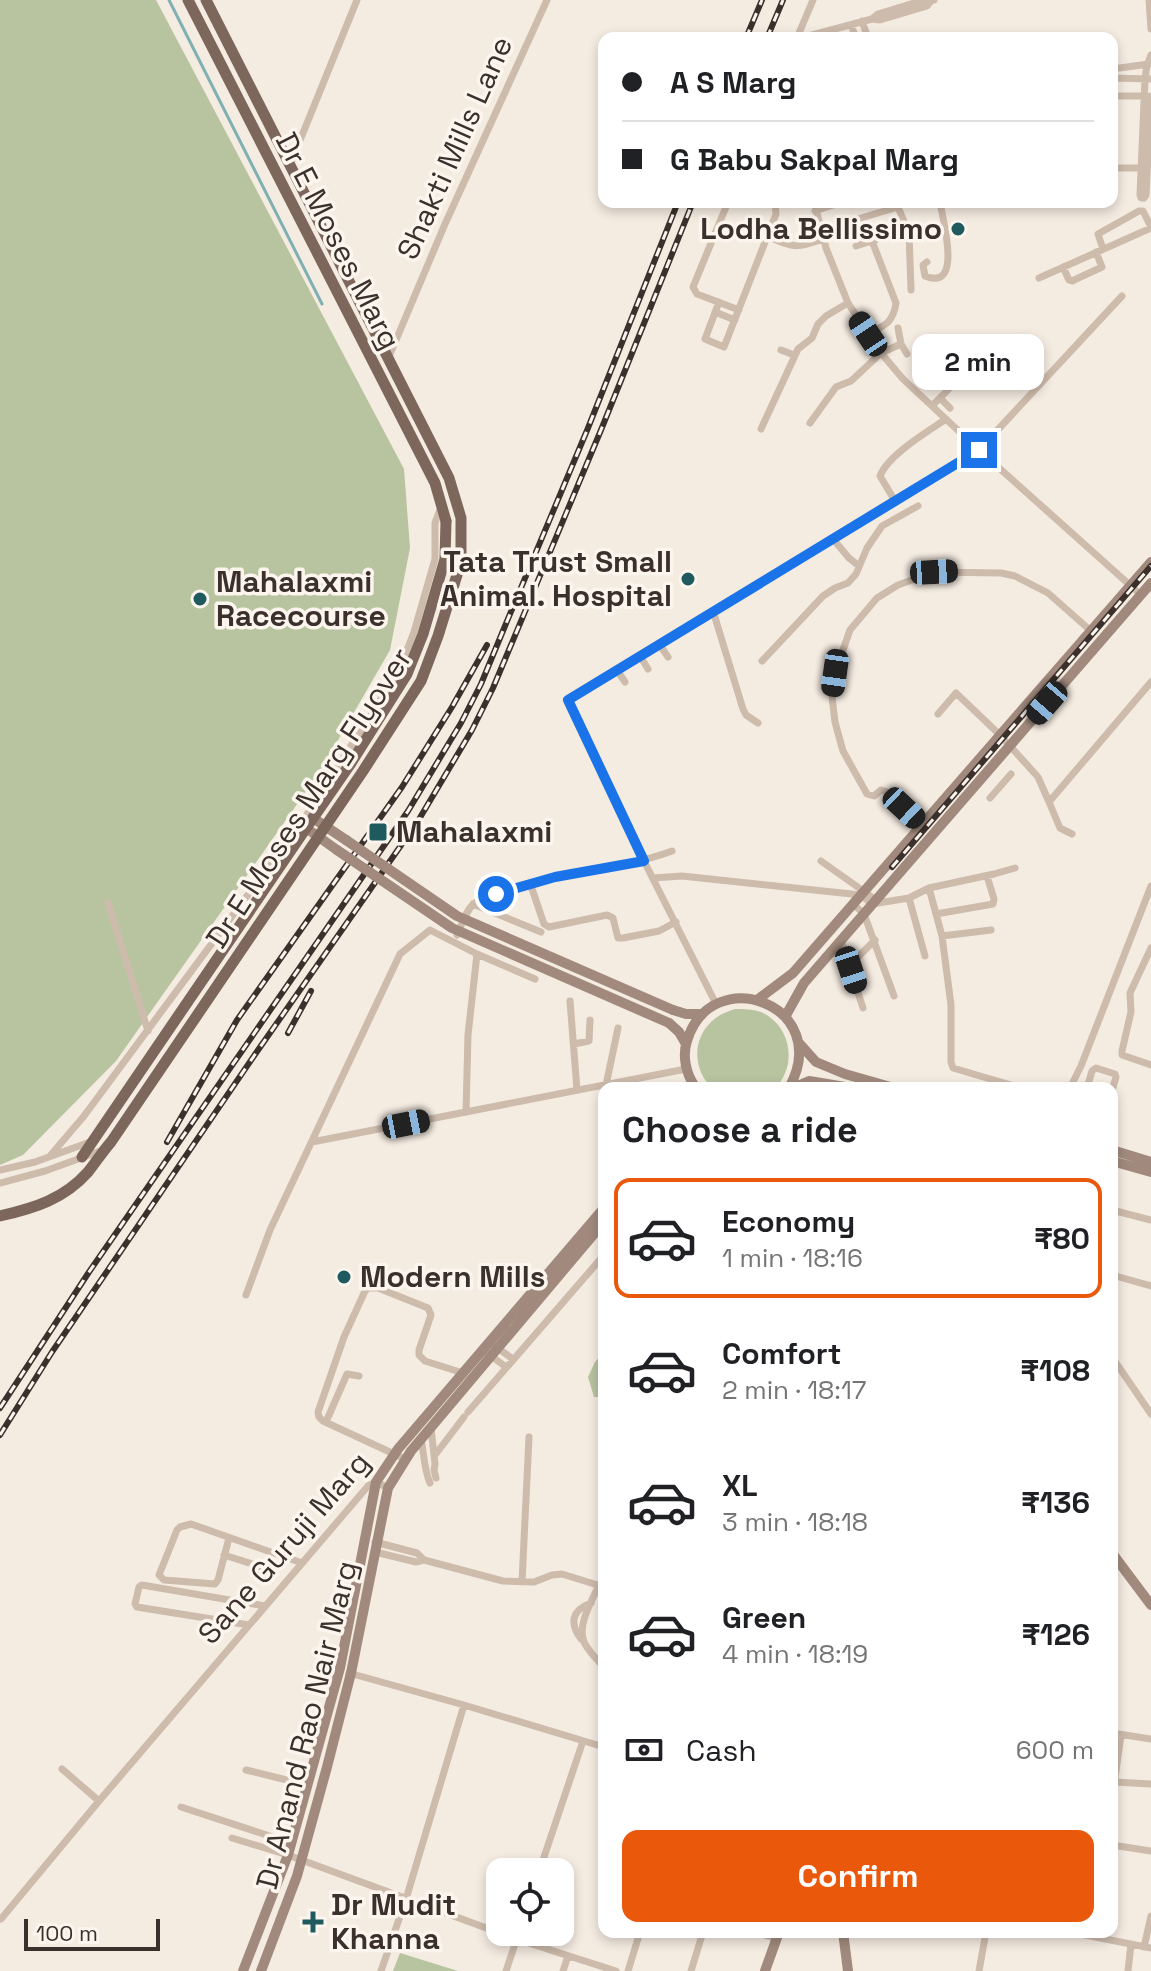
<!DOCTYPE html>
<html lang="en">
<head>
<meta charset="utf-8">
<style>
  :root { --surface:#fff; --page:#f6f6f6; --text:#202124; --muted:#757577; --line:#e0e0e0; --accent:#ea580c }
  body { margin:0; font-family:"Space Grotesk",sans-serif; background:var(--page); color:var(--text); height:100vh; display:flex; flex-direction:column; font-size:30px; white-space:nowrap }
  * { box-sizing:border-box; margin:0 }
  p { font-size:26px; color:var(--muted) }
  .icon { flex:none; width:44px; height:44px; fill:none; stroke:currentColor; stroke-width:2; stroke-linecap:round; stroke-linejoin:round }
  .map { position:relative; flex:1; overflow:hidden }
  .drawer { position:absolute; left:598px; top:1082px; width:520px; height:856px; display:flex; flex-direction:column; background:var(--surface); border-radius:16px; box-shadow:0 4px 12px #0003 }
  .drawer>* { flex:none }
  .top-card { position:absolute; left:598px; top:32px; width:520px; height:176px; border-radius:16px; box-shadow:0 4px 12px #0003; display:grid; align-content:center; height:176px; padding:0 24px; background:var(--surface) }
  .fabs { position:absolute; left:486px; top:1858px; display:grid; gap:16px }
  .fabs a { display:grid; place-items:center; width:88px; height:88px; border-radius:16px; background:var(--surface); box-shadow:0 4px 12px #0003; font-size:40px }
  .scale { position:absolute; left:24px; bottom:20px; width:136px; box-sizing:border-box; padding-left:8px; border:4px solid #3b302b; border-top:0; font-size:22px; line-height:28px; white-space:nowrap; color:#3b302b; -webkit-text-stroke:6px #fbf5ee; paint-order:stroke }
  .end { position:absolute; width:36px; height:36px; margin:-18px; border:10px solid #1a73e8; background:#fff; box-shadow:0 0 0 4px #fff }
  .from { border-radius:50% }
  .bubble { position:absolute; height:56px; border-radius:16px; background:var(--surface); box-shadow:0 4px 12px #0003; font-size:26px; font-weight:600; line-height:56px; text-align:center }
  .car { position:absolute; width:24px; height:48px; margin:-24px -12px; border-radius:10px; box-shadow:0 0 6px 2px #0007; background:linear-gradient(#222 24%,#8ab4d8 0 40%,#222 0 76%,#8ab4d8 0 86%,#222 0) }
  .top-card b { display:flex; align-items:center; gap:28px; height:76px; font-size:30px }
  .top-card b+b { border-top:2px solid var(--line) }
  .top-card i { width:20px; height:20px; background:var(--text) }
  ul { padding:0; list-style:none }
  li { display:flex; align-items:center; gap:24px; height:120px; margin:0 16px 12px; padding:0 8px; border:4px solid transparent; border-radius:16px }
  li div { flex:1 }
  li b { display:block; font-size:30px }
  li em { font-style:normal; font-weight:600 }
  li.active { border-color:var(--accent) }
  li>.icon { width:72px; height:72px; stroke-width:1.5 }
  h2 { padding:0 24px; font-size:36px; line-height:96px }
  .pay { display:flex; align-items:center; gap:20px; height:88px; padding:0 24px; font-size:30px }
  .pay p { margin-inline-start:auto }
  .cta { display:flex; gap:16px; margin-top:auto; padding:16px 24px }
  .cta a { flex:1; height:92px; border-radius:16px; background:var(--accent); color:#fff; font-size:32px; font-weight:600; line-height:92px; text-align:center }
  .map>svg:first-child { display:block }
  .green { fill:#b8c4a0 }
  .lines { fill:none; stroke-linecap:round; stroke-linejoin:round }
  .stream { stroke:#7fb0b2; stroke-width:3 }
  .street { stroke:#cdbbac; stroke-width:7 }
  .secondary { stroke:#a18a7d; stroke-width:10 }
  .primary { stroke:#7d675c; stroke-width:11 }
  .rail-casing { stroke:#3b302b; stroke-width:6 }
  .rail { stroke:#fbf5ee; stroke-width:3; stroke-dasharray:9; stroke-linecap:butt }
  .secondary-bridge { stroke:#a18a7d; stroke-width:10 }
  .primary-bridge { stroke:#7d675c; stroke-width:11 }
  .route { stroke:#1a73e8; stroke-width:10 }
  .poi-dot { fill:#1f5a5e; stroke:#fbf5ee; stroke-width:3 }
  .labels { text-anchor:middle; stroke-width:7; stroke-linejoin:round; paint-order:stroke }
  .street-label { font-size:30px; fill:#3b302b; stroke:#fbf5ee }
  .poi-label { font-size:30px; font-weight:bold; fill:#3b302b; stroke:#fbf5ee; text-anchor:start }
</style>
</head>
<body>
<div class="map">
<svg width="1151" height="1971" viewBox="0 0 1151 1971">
  <rect width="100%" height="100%" fill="#f4ebe1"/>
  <!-- green -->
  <path class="green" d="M0 0H156L404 469 410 548 390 650 319 773 116 1061 23 1155 0 1165Z
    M735 1009C744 1009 752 1009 761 1012 791 1025 798 1066 775 1088H712C693 1070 692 1040 711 1022 718 1015 726 1012 735 1009Z
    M604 1352V1397H594L588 1377 595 1362Z
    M400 1953 458 1971H393Z"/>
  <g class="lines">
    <!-- stream -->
    <path class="stream" d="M169 0 322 304"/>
    <!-- street -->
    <path class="street" d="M1149 0 1151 29
      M872 19 880 20 927 6 931 1
      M862 21 868 38
      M851 25 856 38
      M797 38 813 0
      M801 38 872 19 878 14 924 0H934
      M1151 55 1147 65 1145 79 1140 195 1141 198H1144L1146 195 1151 96
      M1112 69 1149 64
      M1112 78 1151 79
      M1116 96H1146
      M290 165 357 0
      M1118 168H1143
      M728 202 693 287 697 294 739 310
      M814 202 826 248 848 303 881 353 903 379 979 450 1141 595
      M815 211 842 202
      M821 230 898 207 909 233 911 290
      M767 236C795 248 795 249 823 239
      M856 246 908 229
      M1103 249 1098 234 1139 211H1143L1151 227
      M927 262 923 265 925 276C964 292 942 218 940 202
      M1063 267 1069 280 1072 281 1102 267 1096 252
      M1039 278 1151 228
      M719 302 705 339 724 347 776 214 775 202
      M715 312 735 320
      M898 328 901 344 907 354
      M868 334C885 325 893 323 896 303L872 241
      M781 350 794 355
      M388 359 445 224 547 0
      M940 398 950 408
      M932 406 978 359 982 358 989 363
      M810 423 836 387 851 381 881 353 901 344
      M761 429 798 349 812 338 818 324 826 316 848 303
      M895 501 880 476C888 455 927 432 946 419
      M833 539 849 558 859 566
      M713 611 743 709 746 715 758 723
      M659 644 668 657
      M640 656 648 669
      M762 661 823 596 835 588 848 583 856 574 867 548 882 526 918 506
      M617 670 625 682
      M938 714 956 693 1000 735 1038 777 1049 802 1151 682
      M990 798 1011 774
      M1049 802 1060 828 1072 834
      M922 825 887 792 881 790 874 796 867 794 843 751 835 722 832 697 835 673 850 630 877 598 898 585 934 572 1001 573 1015 576 1048 593 1091 631
      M821 861 876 900
      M653 878 682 876 861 895 872 904 909 898 929 888 942 936 951 1005V1062L953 1068 1021 1088
      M530 883 544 924 549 927 607 915 613 918 618 938H623L659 931 676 922
      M929 888 994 874 1015 868
      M909 898 925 956
      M108 903 148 1031
      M473 904 541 932
      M853 904 864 914 894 996
      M936 914 993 904 994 899 987 876
      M457 935C462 925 466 909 475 903 482 897 494 894 503 891 559 872 618 871 672 851
      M942 936 991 930
      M841 940 863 1008
      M1151 948 1130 993 1131 1012 1122 1051V1055L1151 1065
      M849 966 875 940
      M570 1001 577 1090
      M716 1004 644 861 568 700 979 450 1122 296
      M574 1044 589 1041 590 1020
      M606 1085 618 1028
      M1070 1088 1081 1066 1151 886
      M1087 1088 1092 1071 1096 1068 1115 1074 1116 1077 1112 1091
      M466 1112 468 1035 477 954 535 979
      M312 1142 686 1069
      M50 1156 84 1116 304 819 399 671 414 632 435 559V523L441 507
      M0 1170 35 1162 90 1142
      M0 1183 45 1171 103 1150
      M1112 1210 1151 1220
      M1112 1275 1151 1286
      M246 1295 270 1230 400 954 430 930 477 954
      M489 1342 513 1359
      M483 1350 506 1367
      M1112 1357 1151 1414
      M468 1412 604 1255
      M326 1422 347 1374 359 1376
      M431 1428 435 1464 434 1470 436 1478
      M421 1439C424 1453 424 1470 430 1483
      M435 1455 464 1417
      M405 1459 323 1421 319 1417 318 1412 344 1337 365 1291 368 1288H378L428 1308 431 1315 419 1350V1355L425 1361 463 1373
      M229 1538 218 1580 215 1584 164 1580 159 1575 177 1530 180 1527 191 1524 302 1563
      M375 1542 417 1553 424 1560
      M375 1552 416 1562 424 1560 503 1581 534 1582 552 1575 562 1574 604 1587
      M224 1555 262 1567
      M522 1582 529 1437
      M599 1585C592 1601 577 1624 584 1642 588 1651 598 1660 604 1668
      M249 1625 137 1607 135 1604 139 1587 142 1585 265 1606
      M581 1639C569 1623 572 1610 591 1603
      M349 1673 464 1705 604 1747
      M1112 1733 1151 1739
      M62 1769 99 1801
      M246 1770 307 1785
      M1115 1782 1151 1784
      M1112 1800 1121 1735
      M181 1807 291 1843
      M232 1838 288 1855 516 1939 616 1971
      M1112 1845 1151 1851
      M539 1872 583 1741
      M1 1919 99 1801 368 1486 376 1482 388 1488
      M756 1932 777 1939
      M1070 1932 1151 1948
      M1144 1947 1151 1916
      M381 1971 406 1899 464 1705
      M506 1971 519 1932
      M563 1971 568 1956
      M628 1971 640 1932
      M691 1971 703 1932
      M979 1971 986 1932
      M1128 1971 1131 1944"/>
    <!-- secondary -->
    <path class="secondary" d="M313 818 346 840
      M306 828 337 850
      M757 1000 793 973 1151 562
      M673 1010 686 1014H702
      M785 1017 804 983 1151 583
      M669 1023 679 1032 686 1044
      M799 1043 816 1062 845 1074 894 1088
      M696 1088C686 1075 682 1056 687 1041 711 960 835 1005 789 1088
      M793 1088 809 1081 851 1088
      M1112 1150 1151 1162
      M1112 1161 1151 1172
      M1112 1553 1151 1605
      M843 1932 848 1971
      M243 1971 288 1855 340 1668 376 1482 398 1449 604 1208
      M261 1971 297 1876 327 1767 351 1673 388 1488 411 1451 604 1222
      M765 1971 779 1932"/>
    <!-- primary -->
    <path class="primary" d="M188 0 435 483 446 521
      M82 1157 313 818
      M0 1216C35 1208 64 1199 88 1172 96 1162 103 1151 111 1142L363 771 421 681 438 636 461 562V518L449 478 206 0"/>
    <!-- rail casing -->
    <g class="rail-casing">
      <path id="rail" d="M746 38 762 0
        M767 38 783 0
        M892 867 1151 566
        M288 1033 311 991
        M167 1142 237 1020 402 787 452 707 487 645
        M0 1408 89 1272 408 811 461 723 481 684 505 626 588 428 678 202
        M0 1435 52 1352 256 1053 418 821 472 730 493 688 601 430 693 202"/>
    </g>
    <!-- rail -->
    <use href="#rail" class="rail"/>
    <!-- secondary-bridge -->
    <path class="secondary-bridge" d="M346 840 457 916 673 1010
      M337 850 452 928 669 1023"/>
    <!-- primary-bridge -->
    <path class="primary-bridge" d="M313 818 351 763 407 674 423 634 445 559 446 521"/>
  </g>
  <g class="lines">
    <!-- route -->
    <path class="route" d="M496 894 555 877 644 861 568 700 979 450"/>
  </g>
  <!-- markers -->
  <g class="poi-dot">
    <circle cx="958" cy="229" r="8"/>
    <circle cx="688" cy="579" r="8"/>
    <circle cx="200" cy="599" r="8"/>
    <rect x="368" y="822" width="20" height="20" rx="4"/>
    <circle cx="344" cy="1277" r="8"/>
    <path d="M309 1910h8v8h8v8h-8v8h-8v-8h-8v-8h8z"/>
  </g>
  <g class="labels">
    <!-- street labels -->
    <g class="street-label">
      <text transform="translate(455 148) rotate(-66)" y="10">Shakti Mills Lane</text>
      <text transform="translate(338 241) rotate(63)" y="10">Dr E Moses Marg</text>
      <text transform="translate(309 798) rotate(-57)" y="10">Dr E Moses Marg Flyover</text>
      <text transform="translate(284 1548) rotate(-49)" y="10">Sane Guruji Marg</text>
      <text transform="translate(307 1725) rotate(-76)" y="10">Dr Anand Rao Nair Marg</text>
    </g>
    <!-- poi labels -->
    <g class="poi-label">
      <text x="942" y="239" text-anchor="end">Lodha Bellissimo</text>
      <text x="672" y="572" text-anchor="end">Tata Trust Small<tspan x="672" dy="34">Animal. Hospital</tspan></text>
      <text x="216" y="592">Mahalaxmi<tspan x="216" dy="34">Racecourse</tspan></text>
      <text x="396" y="842">Mahalaxmi</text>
      <text x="360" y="1287">Modern Mills</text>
      <text x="331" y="1915">Dr Mudit<tspan x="331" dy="34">Khanna</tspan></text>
    </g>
  </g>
</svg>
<div class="fabs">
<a><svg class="icon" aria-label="locate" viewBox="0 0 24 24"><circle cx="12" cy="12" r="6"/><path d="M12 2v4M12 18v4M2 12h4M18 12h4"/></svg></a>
</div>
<div class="scale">100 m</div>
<i class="end from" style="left:496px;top:894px"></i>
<i class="end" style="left:979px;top:450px"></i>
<div class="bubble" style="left:912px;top:334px;width:132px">2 min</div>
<i class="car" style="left:868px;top:334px;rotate:326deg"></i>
<i class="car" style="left:934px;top:572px;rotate:87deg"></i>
<i class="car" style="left:835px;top:673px;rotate:188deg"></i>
<i class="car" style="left:1047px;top:703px;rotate:221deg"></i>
<i class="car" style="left:904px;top:808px;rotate:133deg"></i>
<i class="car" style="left:851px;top:970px;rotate:162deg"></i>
<i class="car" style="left:406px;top:1124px;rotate:79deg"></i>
<div class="top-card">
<b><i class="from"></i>A S Marg</b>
<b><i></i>G Babu Sakpal Marg</b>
</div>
<section class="drawer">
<h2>Choose a ride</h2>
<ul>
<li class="active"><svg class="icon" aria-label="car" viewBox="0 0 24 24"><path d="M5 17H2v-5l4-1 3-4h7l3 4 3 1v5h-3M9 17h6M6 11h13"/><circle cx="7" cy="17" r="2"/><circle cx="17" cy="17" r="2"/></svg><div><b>Economy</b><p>1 min · 18:16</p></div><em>₹80</em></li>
<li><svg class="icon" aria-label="car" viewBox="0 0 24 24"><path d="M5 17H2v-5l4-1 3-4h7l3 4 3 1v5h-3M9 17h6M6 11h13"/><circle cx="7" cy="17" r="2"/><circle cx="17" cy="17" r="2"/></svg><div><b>Comfort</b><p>2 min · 18:17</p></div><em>₹108</em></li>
<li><svg class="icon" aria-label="car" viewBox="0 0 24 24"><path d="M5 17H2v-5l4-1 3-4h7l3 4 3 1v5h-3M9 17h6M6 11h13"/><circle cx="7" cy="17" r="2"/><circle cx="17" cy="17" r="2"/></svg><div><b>XL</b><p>3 min · 18:18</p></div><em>₹136</em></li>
<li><svg class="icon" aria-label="car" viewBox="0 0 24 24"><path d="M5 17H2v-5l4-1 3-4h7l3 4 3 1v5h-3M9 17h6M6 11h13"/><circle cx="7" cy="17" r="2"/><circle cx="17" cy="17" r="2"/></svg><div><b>Green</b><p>4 min · 18:19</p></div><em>₹126</em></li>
</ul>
<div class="pay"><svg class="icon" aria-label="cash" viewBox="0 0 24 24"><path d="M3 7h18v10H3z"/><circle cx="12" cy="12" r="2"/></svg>Cash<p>600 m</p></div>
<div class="cta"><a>Confirm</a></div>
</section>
</div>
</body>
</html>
